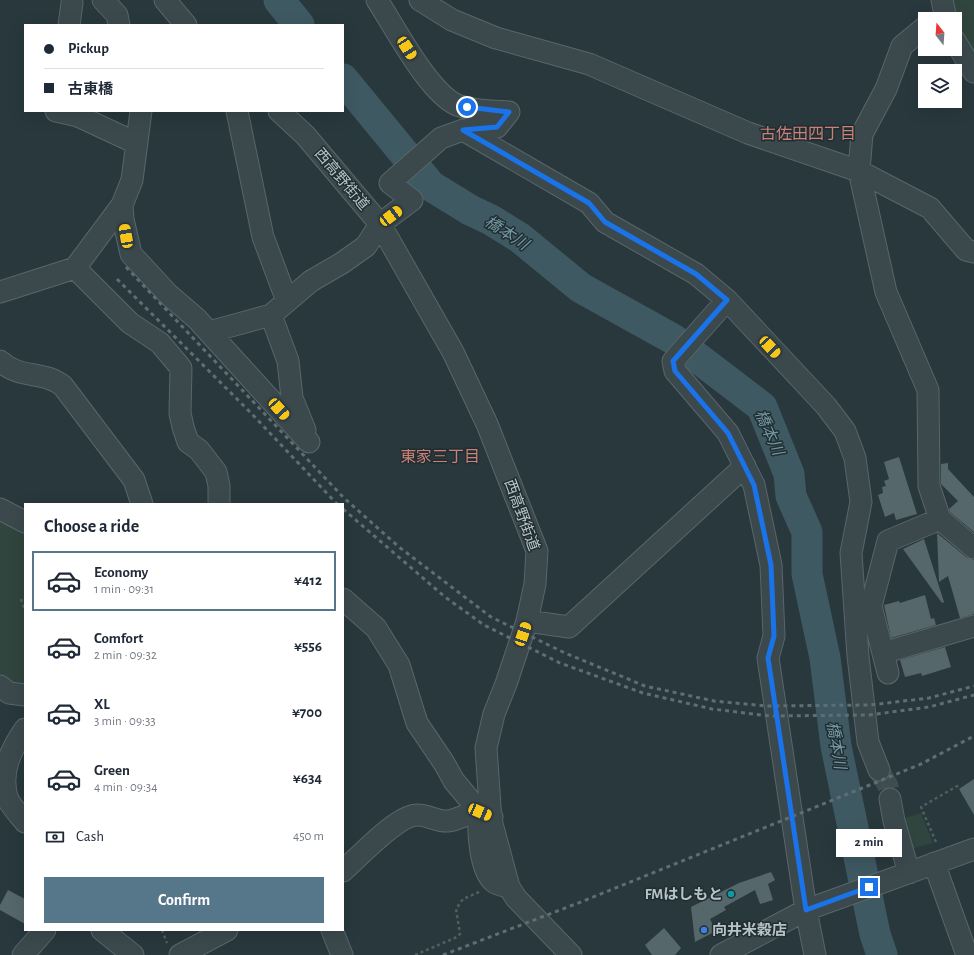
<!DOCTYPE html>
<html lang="en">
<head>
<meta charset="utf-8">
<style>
  :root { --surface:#fff; --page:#f6f6f7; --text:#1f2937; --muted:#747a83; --line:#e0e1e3; --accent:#557789 }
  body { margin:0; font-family:"Alegreya Sans","Noto Sans JP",sans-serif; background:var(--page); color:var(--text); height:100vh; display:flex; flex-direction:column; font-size:15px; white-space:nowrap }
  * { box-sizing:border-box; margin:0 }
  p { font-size:13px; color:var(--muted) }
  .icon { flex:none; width:22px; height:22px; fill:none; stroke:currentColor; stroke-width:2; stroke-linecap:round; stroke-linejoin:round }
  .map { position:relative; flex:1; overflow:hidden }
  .sheet { position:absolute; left:24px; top:503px; width:320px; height:428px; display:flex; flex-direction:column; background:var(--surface); border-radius:0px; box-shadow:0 4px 16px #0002 }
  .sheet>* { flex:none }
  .top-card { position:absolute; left:24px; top:24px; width:320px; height:88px; border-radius:0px; box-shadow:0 4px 16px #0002; display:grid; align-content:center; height:88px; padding:0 20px; background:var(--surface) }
  .needle { width:26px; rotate:343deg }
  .buttons { position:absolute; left:918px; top:12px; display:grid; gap:8px }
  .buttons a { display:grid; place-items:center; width:44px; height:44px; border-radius:0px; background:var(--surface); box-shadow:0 4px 16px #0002; font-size:20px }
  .end { position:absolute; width:18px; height:18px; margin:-9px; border:5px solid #1a73e8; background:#fff; box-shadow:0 0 0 2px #fff }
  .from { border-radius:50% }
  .bubble { position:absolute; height:28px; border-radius:0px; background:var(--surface); box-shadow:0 4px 16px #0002; font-size:13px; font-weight:600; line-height:28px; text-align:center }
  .car { position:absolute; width:12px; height:24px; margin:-12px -6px; border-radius:5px; box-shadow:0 0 3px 1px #0007; background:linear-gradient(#f5c518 24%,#345 0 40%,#f5c518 0 76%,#345 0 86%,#f5c518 0) }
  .top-card b { display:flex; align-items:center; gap:14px; height:38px; font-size:15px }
  .top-card b+b { border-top:1px solid var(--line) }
  .top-card i { width:10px; height:10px; background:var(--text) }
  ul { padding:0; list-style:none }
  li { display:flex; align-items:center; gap:12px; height:60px; margin:0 8px 6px; padding:0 12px; border:2px solid transparent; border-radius:0px }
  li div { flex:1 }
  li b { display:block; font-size:15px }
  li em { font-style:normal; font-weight:600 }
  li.on { border-color:var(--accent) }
  li>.icon { width:36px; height:36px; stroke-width:1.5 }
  h2 { padding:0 20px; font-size:18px; line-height:48px }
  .pay { display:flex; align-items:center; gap:10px; height:44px; padding:0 20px; font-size:15px }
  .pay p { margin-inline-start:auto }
  .action { display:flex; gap:8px; margin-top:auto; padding:8px 20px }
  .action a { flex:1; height:46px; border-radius:0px; background:var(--accent); color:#fff; font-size:16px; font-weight:600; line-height:46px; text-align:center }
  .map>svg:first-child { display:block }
  .green { fill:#30453d }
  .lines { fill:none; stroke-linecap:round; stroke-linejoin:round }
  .river { stroke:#3e5962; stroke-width:31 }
  .building { fill:#56676c }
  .minor-tunnel { stroke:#3e4d52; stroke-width:21; stroke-dasharray:21 10; stroke-linecap:butt }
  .minor-casing { stroke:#59666b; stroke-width:23 }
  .path { stroke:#4f615d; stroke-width:2.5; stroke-dasharray:3 3; stroke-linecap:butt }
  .minor { stroke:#3b494d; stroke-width:21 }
  .rail { stroke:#5e6e74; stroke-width:3; stroke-dasharray:4 4; stroke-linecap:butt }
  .route { stroke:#1a73e8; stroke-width:5 }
  .culture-dot { fill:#0f9aa8; stroke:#202e32; stroke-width:1.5 }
  .shop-dot { fill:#3f7fe0; stroke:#202e32; stroke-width:1.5 }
  .labels { text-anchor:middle; stroke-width:3; stroke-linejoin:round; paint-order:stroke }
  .street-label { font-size:15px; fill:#b8c3c8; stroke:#202e32 }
  .poi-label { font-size:15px; font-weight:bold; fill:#b8c3c8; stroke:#202e32; text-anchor:end }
  .neighbourhood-label { font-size:16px; fill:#cd8077; stroke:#202e32 }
  .water-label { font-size:16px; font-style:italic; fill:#7598a3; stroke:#202e32 }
</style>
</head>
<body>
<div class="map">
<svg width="974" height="955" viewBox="0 0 974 955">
  <rect width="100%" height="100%" fill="#28383d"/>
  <!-- green -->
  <path class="green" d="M942 0H974V72L955 41V19Z
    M0 519 25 525V693L0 685Z
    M921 813 933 843 908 850 898 820Z"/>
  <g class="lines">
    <!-- river -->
    <path class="river" d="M279 0 299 25
      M343 79 431 186 470 210 491 220 520 238 581 288 673 339 762 407 789 474 791 496 807 532V574L825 658 836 746 875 934 882 955"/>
  </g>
  <!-- building -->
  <path class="building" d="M899 457 917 514 896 520 894 513 885 517 878 495 883 493 882 487 886 486 884 481 889 479 884 462Z
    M948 463V469L974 497V532L950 512 949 509 958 501 941 484V464Z
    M937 533 966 557 974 560V614L960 618 948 576 939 582Z
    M924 539 944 602 942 603 903 549Z
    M925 595 931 619 934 618 936 625 891 638 884 605 899 601 900 603Z
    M945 647 951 667 922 676 921 673 905 677 900 660Z
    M974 779V815L959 789Z
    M771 872 775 880 768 884 773 900 760 904 755 890 724 907 726 910 710 919 716 931 695 942 691 907 739 883Z
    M8 890 25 899V924L0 910V905Z
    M664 928 681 948 675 955H652L645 945Z"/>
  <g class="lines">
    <!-- minor-tunnel -->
    <path class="minor-tunnel" d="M879 770 888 786 890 799"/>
    <!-- minor casing -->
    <g class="minor-casing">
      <path id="minor" d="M103 0 117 15 119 25
        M165 0 186 25
        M377 0C395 27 428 92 457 105 473 111 492 111 509 112L497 127 463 130
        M420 0 452 20 496 38 589 64 748 133 859 171 886 292 928 390 929 486 940 519 974 548
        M942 0 946 19
        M69 25 72 3
        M925 27 902 46 886 89 862 134 859 171 930 208 966 250 974 252
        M955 41 974 72
        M56 111 78 116 136 143
        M237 111 263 237 287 301
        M279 111 305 135 380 224 453 352 487 424 537 551 535 584 527 621 506 684 494 714 486 748 491 820 509 887 516 898 571 955
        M122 205 132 180 141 111
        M75 268 122 205 123 219 131 254 168 294 197 319 309 442
        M0 292 75 268 130 323 160 343 181 368 180 413 183 427 188 442 199 450 216 472 219 486V504
        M727 300 673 361 675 371 728 433 754 485 771 565 774 636 768 658 806 910 815 955
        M271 315 311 281 342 263 366 246 380 224 412 200 390 183 441 138 463 130 589 203 605 222 696 274 727 300 826 406 845 431 855 458 861 502 851 553 858 656 868 742 879 770
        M209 332 271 315 288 361 292 398 305 430
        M0 361C21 380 43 370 63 386L134 480 142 504
        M0 509 25 522
        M343 599 376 628 399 665 417 723 444 763 454 781 480 812C477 829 480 871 494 882 498 885 505 886 509 887
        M527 621 569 627 745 466
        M883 653 974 626
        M888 673 871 606 888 541 940 519
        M0 686 9 693 25 695
        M25 729C11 749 0 772 7 797 10 806 19 814 25 822
        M890 799 894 821 909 873
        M934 863 967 955
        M343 871C359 857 398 814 418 815 429 815 437 822 448 821 458 820 471 811 480 812 484 813 488 816 492 817
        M102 930 133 955
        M332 930 342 955
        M23 955 45 930
        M180 955 227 930
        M721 955 806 910 974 849"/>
    </g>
    <!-- path -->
    <path class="path" d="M21 599 25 611
      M936 842 921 807 959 785
      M162 930 167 943
      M415 955 457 937 460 934 456 909 463 899 479 892"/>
    <!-- minor -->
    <use href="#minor" class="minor"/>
    <!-- rail -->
    <path class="rail" d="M126 267 344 498 399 547 491 617 565 653 645 686 714 701 767 706 870 705 929 698 974 686
      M117 279 250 412 337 504
      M343 509 445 597 484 625 560 663 643 693 712 709 770 716 869 715 929 707 974 695
      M443 955 586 900 882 780 921 764 974 736"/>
  </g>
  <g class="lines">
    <!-- route -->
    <path class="route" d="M467 107 509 112 497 127 463 130 589 203 605 222 696 274 727 300 673 361 675 371 728 433 754 485 771 565 774 636 768 658 806 910 869 887"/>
  </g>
  <!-- markers -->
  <circle class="culture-dot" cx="731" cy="894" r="4"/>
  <circle class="shop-dot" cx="704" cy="930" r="4"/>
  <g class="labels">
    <!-- street labels -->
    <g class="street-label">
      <text transform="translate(342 179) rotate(50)" y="5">西高野街道</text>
      <text transform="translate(522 515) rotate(70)" y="5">西高野街道</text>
    </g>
    <!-- poi labels -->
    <g class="poi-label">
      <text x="723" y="899">FMはしもと</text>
      <text x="712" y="935" text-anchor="start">向井米穀店</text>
    </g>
    <!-- neighbourhood labels -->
    <g class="neighbourhood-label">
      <text x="808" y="139">古佐田四丁目</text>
      <text x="440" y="462">東家三丁目</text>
    </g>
    <!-- water labels -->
    <g class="water-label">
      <text transform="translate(507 232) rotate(33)" y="6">橋本川</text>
      <text transform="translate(770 432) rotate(66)" y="6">橋本川</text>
      <text transform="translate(837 745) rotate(80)" y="6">橋本川</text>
    </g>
  </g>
</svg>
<div class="buttons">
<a><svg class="needle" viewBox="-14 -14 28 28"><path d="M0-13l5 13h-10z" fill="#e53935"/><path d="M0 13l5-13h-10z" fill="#747a83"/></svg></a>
<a><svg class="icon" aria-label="layers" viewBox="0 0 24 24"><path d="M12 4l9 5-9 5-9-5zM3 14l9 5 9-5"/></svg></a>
</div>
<i class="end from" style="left:467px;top:107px"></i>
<i class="end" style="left:869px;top:887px"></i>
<div class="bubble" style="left:836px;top:829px;width:66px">2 min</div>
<i class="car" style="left:407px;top:48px;rotate:147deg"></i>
<i class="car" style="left:391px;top:216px;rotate:53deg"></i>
<i class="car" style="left:126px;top:236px;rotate:350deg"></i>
<i class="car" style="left:770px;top:347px;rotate:137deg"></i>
<i class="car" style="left:279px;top:409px;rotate:138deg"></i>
<i class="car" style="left:523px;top:634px;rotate:19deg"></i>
<i class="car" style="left:480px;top:812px;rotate:113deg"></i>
<div class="top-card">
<b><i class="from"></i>Pickup</b>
<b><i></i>古東橋</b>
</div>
<section class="sheet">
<h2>Choose a ride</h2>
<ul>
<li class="on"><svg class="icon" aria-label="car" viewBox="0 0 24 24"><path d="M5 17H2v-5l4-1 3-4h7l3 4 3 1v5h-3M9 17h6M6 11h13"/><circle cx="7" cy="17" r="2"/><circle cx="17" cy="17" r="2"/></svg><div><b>Economy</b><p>1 min · 09:31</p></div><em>¥412</em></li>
<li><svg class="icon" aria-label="car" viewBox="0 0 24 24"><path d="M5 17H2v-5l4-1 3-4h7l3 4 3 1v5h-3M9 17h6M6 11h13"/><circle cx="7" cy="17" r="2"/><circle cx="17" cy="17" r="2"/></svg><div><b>Comfort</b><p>2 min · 09:32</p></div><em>¥556</em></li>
<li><svg class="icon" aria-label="car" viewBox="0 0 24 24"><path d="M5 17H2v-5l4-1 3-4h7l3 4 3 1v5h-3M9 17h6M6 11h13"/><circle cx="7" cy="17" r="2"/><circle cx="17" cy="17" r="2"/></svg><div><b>XL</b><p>3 min · 09:33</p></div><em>¥700</em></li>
<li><svg class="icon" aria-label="car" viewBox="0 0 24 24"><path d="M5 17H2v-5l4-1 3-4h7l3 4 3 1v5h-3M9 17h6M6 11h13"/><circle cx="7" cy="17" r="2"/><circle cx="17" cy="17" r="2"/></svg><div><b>Green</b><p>4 min · 09:34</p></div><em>¥634</em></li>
</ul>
<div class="pay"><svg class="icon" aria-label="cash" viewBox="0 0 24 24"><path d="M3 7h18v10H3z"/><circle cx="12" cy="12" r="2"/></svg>Cash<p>450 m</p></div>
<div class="action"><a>Confirm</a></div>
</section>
</div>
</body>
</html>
